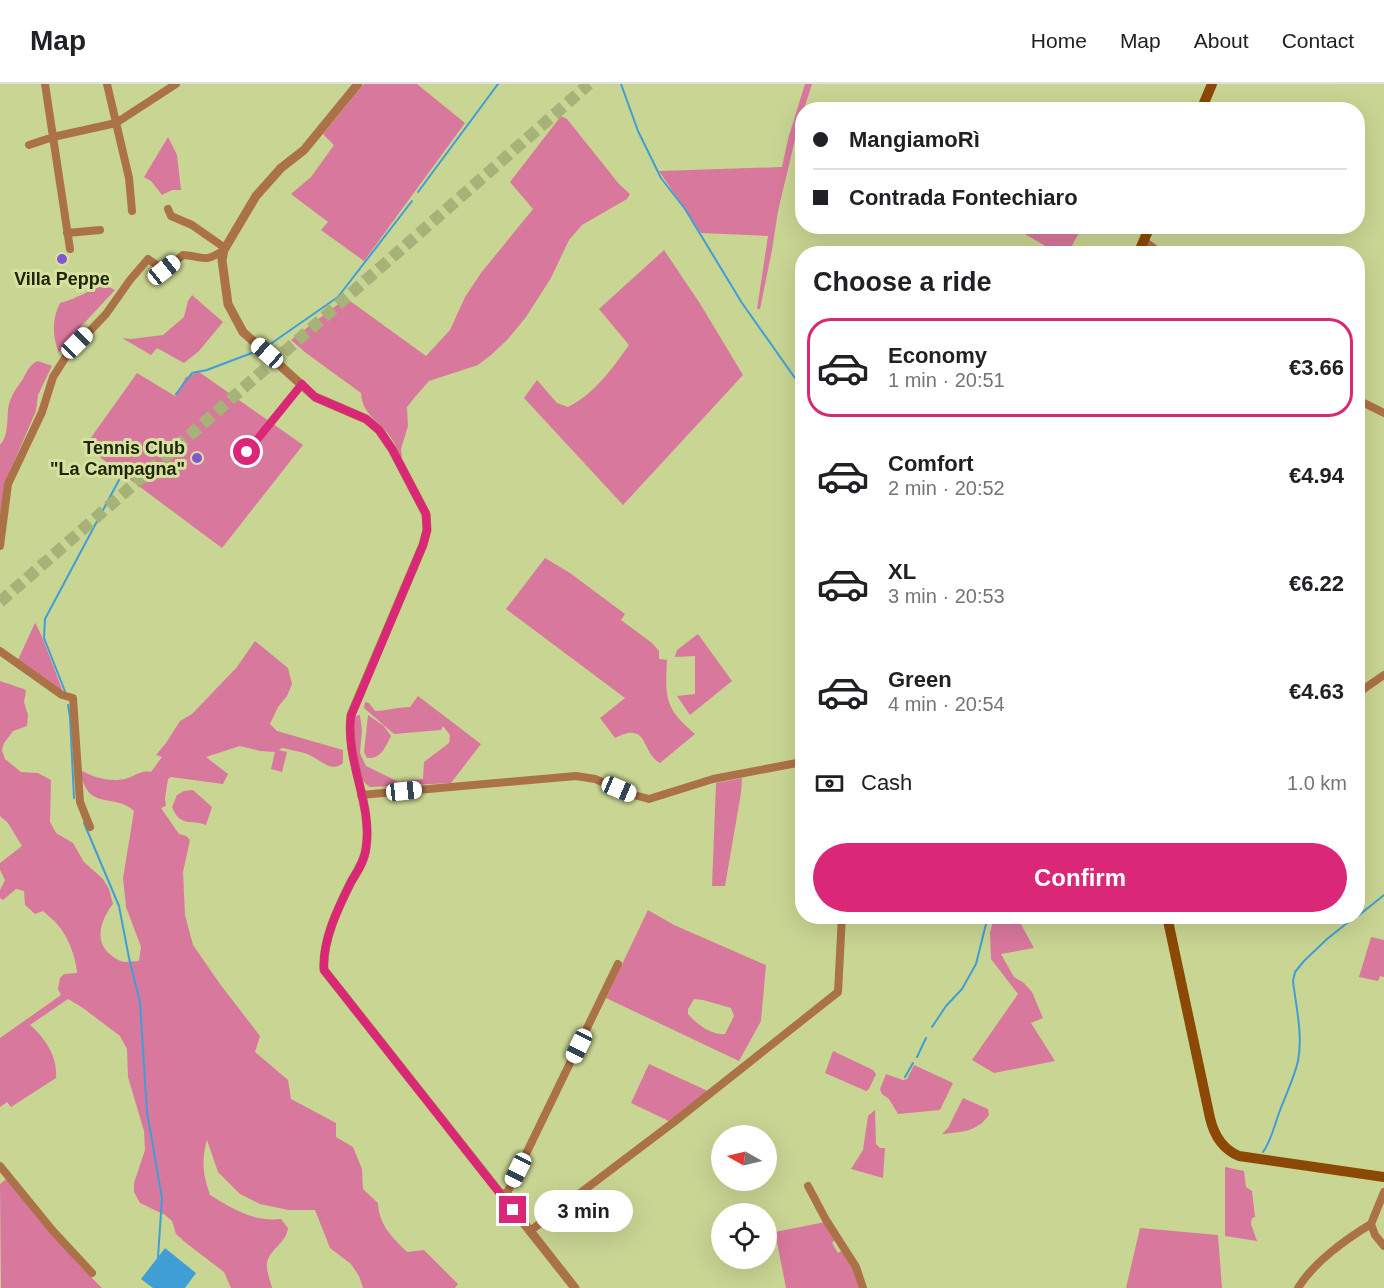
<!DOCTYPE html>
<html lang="en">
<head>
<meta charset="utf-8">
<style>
  :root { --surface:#fff; --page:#f6f6f6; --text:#202124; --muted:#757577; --line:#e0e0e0; --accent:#db2777 }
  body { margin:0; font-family:Helvetica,sans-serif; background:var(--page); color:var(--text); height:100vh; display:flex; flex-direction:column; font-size:22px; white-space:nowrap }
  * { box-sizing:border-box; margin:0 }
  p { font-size:20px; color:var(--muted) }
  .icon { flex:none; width:33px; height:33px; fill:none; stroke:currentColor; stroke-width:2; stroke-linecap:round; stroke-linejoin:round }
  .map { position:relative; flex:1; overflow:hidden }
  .details { position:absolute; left:795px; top:162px; width:570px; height:678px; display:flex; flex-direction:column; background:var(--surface); border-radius:24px; box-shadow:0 6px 24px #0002 }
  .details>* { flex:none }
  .banner { position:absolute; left:795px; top:18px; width:570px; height:132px; border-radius:24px; box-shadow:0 6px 24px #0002; display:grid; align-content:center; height:132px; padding:0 18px; background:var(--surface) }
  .needle { width:39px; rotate:278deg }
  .controls { position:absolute; left:711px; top:1041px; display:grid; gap:12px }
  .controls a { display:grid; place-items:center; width:66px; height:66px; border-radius:50%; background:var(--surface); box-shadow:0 6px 24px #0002; font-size:30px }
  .end { position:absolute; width:27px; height:27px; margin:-14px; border:8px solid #db2777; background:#fff; box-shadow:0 0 0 3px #fff }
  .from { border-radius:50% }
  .bubble { position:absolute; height:42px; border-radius:21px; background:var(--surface); box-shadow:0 6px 24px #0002; font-size:20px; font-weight:600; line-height:42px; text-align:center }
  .car { position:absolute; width:18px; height:36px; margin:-18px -9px; border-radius:8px; box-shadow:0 0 4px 2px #0007; background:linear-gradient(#fff 24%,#345 0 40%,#fff 0 76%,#345 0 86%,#fff 0) }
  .banner b { display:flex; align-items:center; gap:21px; height:57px; font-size:22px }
  .banner b+b { border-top:2px solid var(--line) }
  .banner i { width:15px; height:15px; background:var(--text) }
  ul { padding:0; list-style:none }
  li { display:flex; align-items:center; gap:18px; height:99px; margin:0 12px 9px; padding:0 6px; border:3px solid transparent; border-radius:24px }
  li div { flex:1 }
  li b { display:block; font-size:22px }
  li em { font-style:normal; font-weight:600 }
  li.on { border-color:var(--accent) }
  li>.icon { width:54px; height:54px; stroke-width:1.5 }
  h2 { padding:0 18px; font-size:27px; line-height:72px }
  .pay { display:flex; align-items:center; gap:15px; height:66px; padding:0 18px; font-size:22px }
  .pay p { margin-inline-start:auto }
  .button { display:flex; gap:12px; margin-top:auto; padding:12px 18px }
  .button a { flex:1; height:69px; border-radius:36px; background:var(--accent); color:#fff; font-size:24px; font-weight:600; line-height:69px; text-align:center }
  header { display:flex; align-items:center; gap:36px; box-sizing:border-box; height:84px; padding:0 30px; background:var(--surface); border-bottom:2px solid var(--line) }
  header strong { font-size:28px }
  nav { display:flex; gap:33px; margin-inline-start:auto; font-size:21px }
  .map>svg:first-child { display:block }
  .green { fill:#d9789d; fill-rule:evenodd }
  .water { fill:#3f9fd5 }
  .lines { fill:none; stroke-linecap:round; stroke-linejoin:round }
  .stream { stroke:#3f9fd5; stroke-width:2 }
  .trunk-tunnel { stroke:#a7b278; stroke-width:12; stroke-dasharray:12 6; stroke-linecap:butt }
  .minor { stroke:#ac7247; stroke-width:8 }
  .tertiary { stroke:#ac7247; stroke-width:9 }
  .secondary { stroke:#8c4905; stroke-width:10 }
  .route { stroke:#db2777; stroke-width:8 }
  .poi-dot { fill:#8256d0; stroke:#d6e2a0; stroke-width:2 }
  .labels { text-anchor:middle; stroke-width:6; stroke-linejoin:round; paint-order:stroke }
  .poi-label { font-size:18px; font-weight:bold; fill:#21260b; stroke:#d6e2a0 }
</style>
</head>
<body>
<header>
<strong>Map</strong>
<nav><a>Home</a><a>Map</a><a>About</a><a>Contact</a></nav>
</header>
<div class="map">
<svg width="1384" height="1204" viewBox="0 0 1384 1204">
  <rect width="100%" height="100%" fill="#c9d593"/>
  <!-- green -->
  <path class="green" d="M364 0H417L465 39 364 177 321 146 328 138 291 110 311 93 334 61 323 50Z
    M805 0H812L804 25 802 26 778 127 772 166 760 225H757L768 152 701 149 659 87 782 83 788 55Z
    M561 32 567 35 619 100 630 110 627 115 582 141 569 156 551 194 526 233 508 255 491 271 478 281 429 297 415 313 407 323 408 342 401 365 403 382C399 371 396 360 389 351 377 335 362 330 361 309L306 269 291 256 346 214 426 272 450 246 465 213 481 189 533 125 510 98Z
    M168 53 177 71 181 106H172L162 111 151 97 144 93Z
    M1013 143 1082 142V143L1068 169 1059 170Z
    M664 166 699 218 743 291 623 421 524 314 537 296 557 319 568 323C593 311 613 284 629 261L599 225Z
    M105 201 115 206 62 263 59 269C52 252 52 235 60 219 76 215 89 206 105 201Z
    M192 211 223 238 199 267 184 279 157 264 151 271 122 254 131 255 163 251 184 233 188 217Z
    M38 277 52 282 38 311 36 327 6 396 0 431V361C10 350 6 333 9 320 12 310 17 303 23 295 27 287 30 280 38 277Z
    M199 288 303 361 222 464 85 362 137 289 175 312 186 293Z
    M545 474 570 489 625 530 621 536 652 559 659 567V575L667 576C665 614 665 625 695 650L660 679C641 669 649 636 615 654L600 634 625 614 506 525Z
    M35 539C40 544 59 598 64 610L16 580Z
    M698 550 732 597 690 631 677 612 695 610V572L675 573 677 566Z
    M255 557 288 584 292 600 287 612 278 623 270 640 277 647 343 666V679C331 690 319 674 307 670 299 667 290 666 282 664L279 666 287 668 282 688 271 685 275 668 260 667 240 662 206 673 228 690 223 700 171 693 168 695 165 714 166 722 161 724 179 750 186 752 190 756 183 788 185 831 193 861 220 900 260 952 255 968 288 996 291 1015 336 1039V1053L353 1063 362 1085 363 1105 378 1119C379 1141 392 1153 407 1168L424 1166 458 1200 455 1204H363L359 1192 351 1180 330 1164 315 1126H288L260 1120 240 1110 218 1088 207 1056C201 1078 203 1090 210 1111 233 1125 253 1138 281 1135L288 1144C286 1160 270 1164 267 1179 266 1186 270 1196 272 1204H231L224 1188 186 1159 176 1150 172 1137 165 1131 140 1119 134 1108V1099L145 1066 144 1047 128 993 127 965 120 952 83 924 68 915 30 941C45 954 58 973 56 994L11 1023 7 1018 0 1023V954L61 911 58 905 60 894 64 890 77 889C76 873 68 852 57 840 53 835 47 831 43 827L35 830 25 821 24 807 16 805 3 816 0 814V806L5 796 0 786V779L22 762 8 739 0 732V597L24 605 26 607 24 618 28 631 27 642 13 647 4 659 2 666 5 675 21 688 38 689 51 696 50 738 56 749 73 759 84 778 103 795 109 805 113 820C101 835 93 858 111 871 114 874 120 877 124 878 128 878 134 877 139 877L141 863 126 823 123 794 134 727C115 708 87 729 80 686 95 694 111 699 128 694 137 691 141 686 151 688L162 673 156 671 166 659 180 637 192 630 237 583Z
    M418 612 481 660 451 699 370 703C349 689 354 654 355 632L360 631 362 646 360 669 366 682 399 698 423 695 424 678 449 659 450 651 443 642 441 646 394 650 364 624 365 618 369 619 375 627C385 627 398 623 410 623Z
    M368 631 384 642 391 652C385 663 382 675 367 674L364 668Z
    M742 694 741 709 725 802H712L716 699Z
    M193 706 212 723 206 741C192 735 180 744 172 723L177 711 184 707Z
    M648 826 674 841 766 881 761 937 739 977 606 914ZM694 915 703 916 731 924 734 932 725 950C713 952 696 940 688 930V925Z
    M994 833H1017L1034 864 1001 870 1014 893 1024 899 1032 908 1043 934 1031 939 1055 977 994 989 972 976 1018 910 991 875 990 849Z
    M1371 853 1384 856V893L1380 892 1378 897 1359 893Z
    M833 967 873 986 876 990 869 1005 866 1007 825 989Z
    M649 980 710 1008 671 1038 631 1019Z
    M914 981 953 999 940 1026 898 1030 889 1015 882 1010 880 1005 886 990 903 996 907 995Z
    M963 1014 988 1025 989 1031C977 1048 961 1048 942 1050L948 1044Z
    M875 1026 876 1060 880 1064H885L883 1094 851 1085 863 1066 868 1032Z
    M1225 1083 1244 1087 1246 1103 1252 1107 1255 1133 1252 1134 1251 1140 1257 1157 1225 1152Z
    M6 1095 79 1181 102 1204H1L0 1100Z
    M825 1138 835 1156 832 1159 838 1169 841 1167 852 1182 860 1204H786L775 1148Z
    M1140 1144 1218 1151 1222 1204H1126Z"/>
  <!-- water -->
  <path class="water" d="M165 1164 196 1189 185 1204H153L141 1195Z"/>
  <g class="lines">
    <!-- stream -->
    <path class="stream" d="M621 0 638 47 661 94 685 125 742 219 802 304
      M418 108 498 0
      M266 263 338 213 412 117
      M176 310 192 289 207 286 257 267
      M66 610 44 554 45 535 119 396
      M68 621 70 633 74 714
      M84 739 119 822 129 874 140 918 147 1028 162 1114 158 1173
      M1358 832 1384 811
      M932 943 946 922 962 905 976 880 988 832
      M917 973 926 954
      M905 993 913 979
      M1263 1068C1271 1057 1274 1043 1279 1029 1285 1012 1294 995 1298 977 1303 951 1296 922 1293 897L1295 888 1304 877 1327 855 1356 832"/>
    <!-- trunk-tunnel -->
    <path class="trunk-tunnel" d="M0 518 589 0"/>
    <!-- minor -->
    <path class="minor" d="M45 0 70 165
      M107 0 129 94 132 127
      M29 61 53 53 116 39 176 0
      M168 125 171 132 192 141 225 164
      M67 149 100 146
      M1144 157 1162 170
      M1358 316 1384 329
      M247 368 302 300
      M0 462 8 400 42 328 53 293 67 271 106 230 130 196 148 175 164 186 183 171C205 172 202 180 224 166
      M0 567 62 611 73 614 80 718 90 743
      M1358 609 1384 591
      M361 711 576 692 595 695 634 711 649 715 713 695 802 678
      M0 1082 53 1147 92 1189
      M808 1102 826 1136 856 1183 863 1204
      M1384 1108 1371 1140 1375 1151 1384 1162
      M501 1112 508 1107 618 880
      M530 1147 674 1038 838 908 842 832
      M1298 1204C1313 1179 1346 1155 1371 1140"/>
    <!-- tertiary -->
    <path class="tertiary" d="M358 0 304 66 281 84 256 112 224 166 222 176 228 220 243 248 315 313 366 335 379 346 392 365 426 430 427 446 423 461 351 631C345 676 373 720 366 764 365 776 357 788 351 798 338 824 322 857 324 886L575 1204"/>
    <!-- secondary -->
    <path class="secondary" d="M1201 26 1212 0
      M1138 170 1150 142
      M1167 832 1210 1034C1214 1051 1222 1065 1239 1072L1384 1093"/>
  </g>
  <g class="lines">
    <!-- route -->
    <path class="route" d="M247 368 302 300 315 313 366 335 379 346 392 365 426 430 427 446 423 461 351 632C345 677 373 720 366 764 365 776 357 788 351 798 338 824 322 857 324 886L513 1126"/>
  </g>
  <!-- markers -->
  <g class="poi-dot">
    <circle cx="62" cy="175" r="6"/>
    <circle cx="197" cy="374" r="6"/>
  </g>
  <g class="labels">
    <!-- poi labels -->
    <g class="poi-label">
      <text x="62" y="201">Villa Peppe</text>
      <text x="185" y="370" text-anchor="end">Tennis Club<tspan x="185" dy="21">"La Campagna"</tspan></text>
    </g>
  </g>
</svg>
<div class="controls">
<a><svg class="needle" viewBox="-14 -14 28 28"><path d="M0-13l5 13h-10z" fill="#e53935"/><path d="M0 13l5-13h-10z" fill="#757577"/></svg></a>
<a><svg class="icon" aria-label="locate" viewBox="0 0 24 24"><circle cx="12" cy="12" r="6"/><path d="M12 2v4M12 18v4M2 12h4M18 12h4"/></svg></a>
</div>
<i class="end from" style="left:247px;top:368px"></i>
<i class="end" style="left:513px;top:1126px"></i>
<div class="bubble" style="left:534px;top:1106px;width:99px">3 min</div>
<i class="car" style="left:164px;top:186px;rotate:51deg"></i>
<i class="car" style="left:77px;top:259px;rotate:45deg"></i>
<i class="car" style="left:267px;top:269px;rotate:311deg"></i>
<i class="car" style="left:619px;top:705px;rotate:113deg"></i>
<i class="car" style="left:404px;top:707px;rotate:84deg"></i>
<i class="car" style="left:579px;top:962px;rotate:206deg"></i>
<i class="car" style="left:518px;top:1086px;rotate:206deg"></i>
<div class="banner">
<b><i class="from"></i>MangiamoRì</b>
<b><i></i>Contrada Fontechiaro</b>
</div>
<section class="details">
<h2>Choose a ride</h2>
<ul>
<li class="on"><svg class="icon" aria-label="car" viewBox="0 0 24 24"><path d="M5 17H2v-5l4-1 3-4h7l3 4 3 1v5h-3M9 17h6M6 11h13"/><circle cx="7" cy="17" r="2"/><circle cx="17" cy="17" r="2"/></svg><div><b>Economy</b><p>1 min · 20:51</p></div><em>€3.66</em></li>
<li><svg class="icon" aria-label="car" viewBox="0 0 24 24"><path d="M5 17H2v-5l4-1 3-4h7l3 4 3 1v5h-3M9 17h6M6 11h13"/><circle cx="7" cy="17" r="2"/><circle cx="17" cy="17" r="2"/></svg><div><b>Comfort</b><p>2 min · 20:52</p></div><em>€4.94</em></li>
<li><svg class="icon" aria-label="car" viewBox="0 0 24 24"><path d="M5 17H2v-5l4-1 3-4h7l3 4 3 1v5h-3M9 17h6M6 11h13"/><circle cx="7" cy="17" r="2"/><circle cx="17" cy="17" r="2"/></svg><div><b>XL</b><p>3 min · 20:53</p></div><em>€6.22</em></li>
<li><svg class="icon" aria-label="car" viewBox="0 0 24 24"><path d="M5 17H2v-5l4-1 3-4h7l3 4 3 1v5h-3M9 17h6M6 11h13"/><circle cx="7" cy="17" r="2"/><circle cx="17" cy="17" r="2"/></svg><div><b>Green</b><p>4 min · 20:54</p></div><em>€4.63</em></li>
</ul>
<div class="pay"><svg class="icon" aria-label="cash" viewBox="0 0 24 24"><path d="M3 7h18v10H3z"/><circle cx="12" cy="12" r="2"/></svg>Cash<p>1.0 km</p></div>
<div class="button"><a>Confirm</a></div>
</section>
</div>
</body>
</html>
